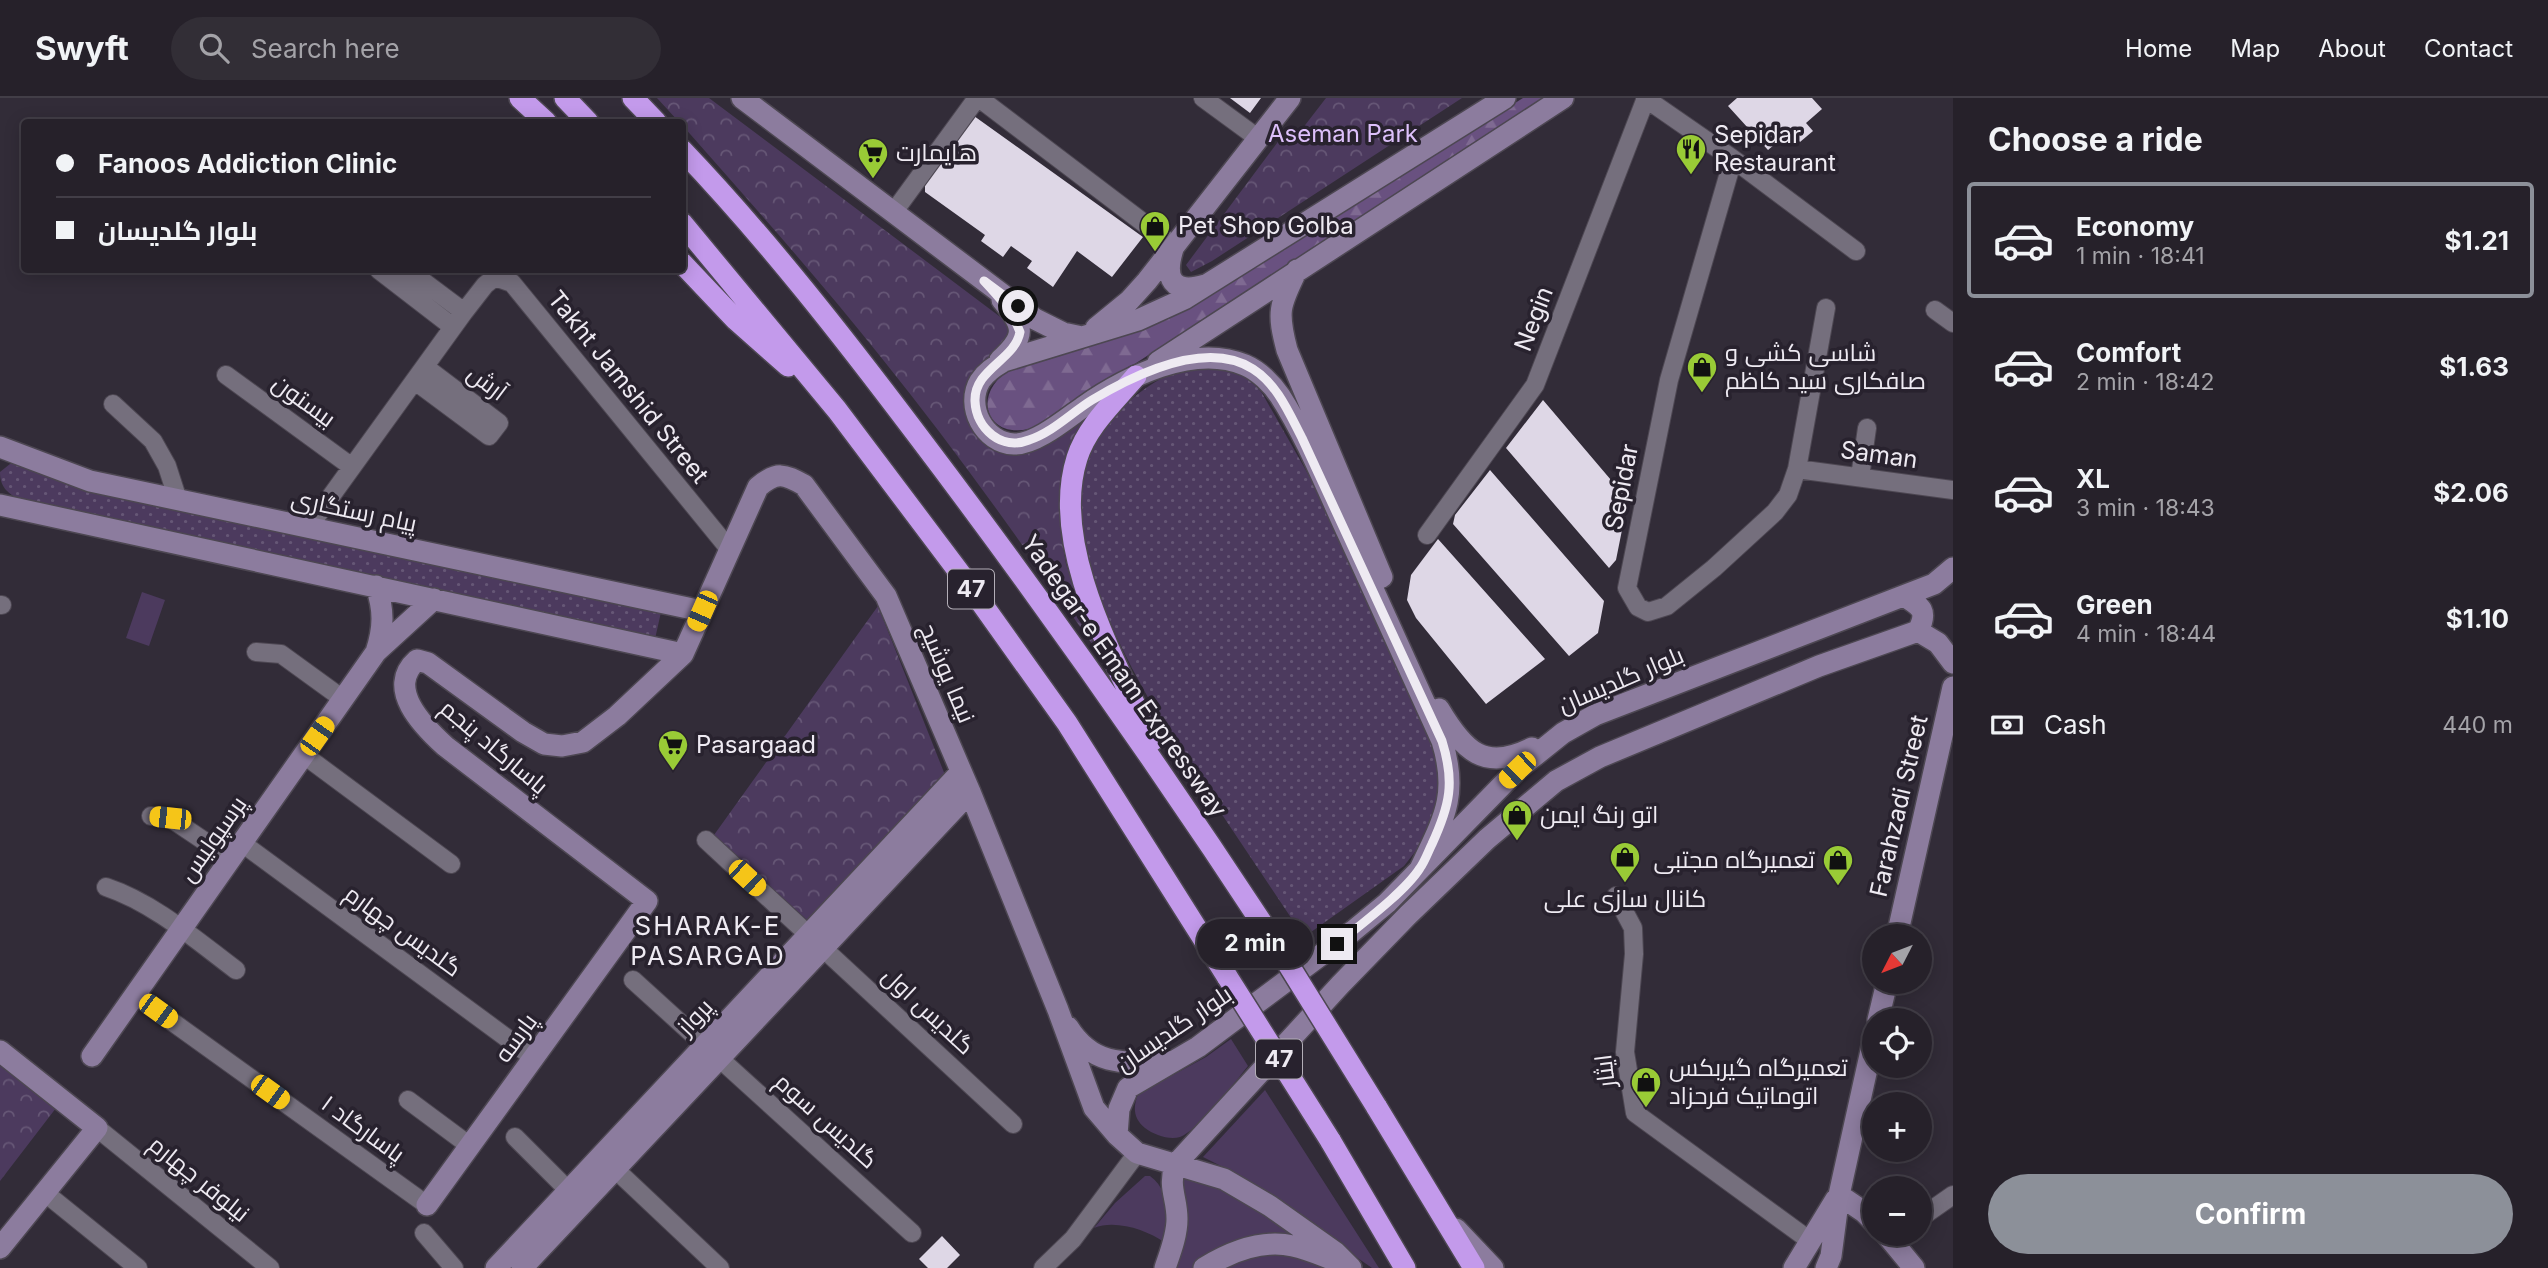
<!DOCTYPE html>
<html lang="en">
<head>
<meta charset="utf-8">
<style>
  :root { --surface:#26212a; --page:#322e36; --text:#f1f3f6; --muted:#a4a3a8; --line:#423e47; --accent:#8c9099 }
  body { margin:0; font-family:Inter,Cairo,sans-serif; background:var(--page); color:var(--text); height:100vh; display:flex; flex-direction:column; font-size:26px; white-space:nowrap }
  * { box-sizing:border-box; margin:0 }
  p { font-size:23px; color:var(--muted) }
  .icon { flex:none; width:38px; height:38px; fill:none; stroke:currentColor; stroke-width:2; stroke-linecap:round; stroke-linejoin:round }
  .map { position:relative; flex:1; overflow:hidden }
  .sheet { display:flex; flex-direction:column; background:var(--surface); width:595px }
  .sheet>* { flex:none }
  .hud { position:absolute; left:21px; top:21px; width:665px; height:154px; border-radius:7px; box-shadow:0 4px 18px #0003,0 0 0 2px var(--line); display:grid; align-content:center; height:154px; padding:0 35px; background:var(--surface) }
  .needle { width:46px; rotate:228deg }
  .tools { position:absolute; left:1862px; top:826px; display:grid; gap:14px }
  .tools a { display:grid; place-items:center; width:70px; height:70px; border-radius:50%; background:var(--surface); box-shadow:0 4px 18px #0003,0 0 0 2px var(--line); font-size:35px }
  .end { position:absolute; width:32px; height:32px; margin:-16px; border:9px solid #eeeaf2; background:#111; box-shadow:0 0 0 4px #111 }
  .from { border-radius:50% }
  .bubble { position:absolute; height:49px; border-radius:24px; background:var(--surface); box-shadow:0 4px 18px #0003,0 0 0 2px var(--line); font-size:23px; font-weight:700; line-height:49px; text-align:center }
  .car { position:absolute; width:21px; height:42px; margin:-21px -10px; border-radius:9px; box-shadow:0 0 5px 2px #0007; background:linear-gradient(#f5c518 24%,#345 0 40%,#f5c518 0 76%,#345 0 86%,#f5c518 0) }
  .hud b { display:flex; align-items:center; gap:24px; height:66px; font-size:26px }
  .hud b+b { border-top:2px solid var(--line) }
  .hud i { width:18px; height:18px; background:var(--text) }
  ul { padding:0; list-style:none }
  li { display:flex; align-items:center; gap:21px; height:116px; margin:0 14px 10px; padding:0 21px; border:4px solid transparent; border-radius:7px }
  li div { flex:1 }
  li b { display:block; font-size:26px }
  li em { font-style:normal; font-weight:700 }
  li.on { border-color:var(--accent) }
  li>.icon { width:63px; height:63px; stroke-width:1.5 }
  h2 { padding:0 35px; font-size:32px; line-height:84px }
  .pay { display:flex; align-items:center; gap:18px; height:77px; padding:0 35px; font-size:26px }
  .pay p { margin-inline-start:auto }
  .action { display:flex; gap:14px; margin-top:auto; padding:14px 35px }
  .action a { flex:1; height:80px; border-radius:42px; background:var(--accent); color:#fff; font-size:28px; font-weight:700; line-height:80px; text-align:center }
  header { display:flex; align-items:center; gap:42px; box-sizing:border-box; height:98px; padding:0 35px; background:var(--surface); border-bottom:2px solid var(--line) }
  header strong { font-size:33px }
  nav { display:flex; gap:38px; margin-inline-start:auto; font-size:24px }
  .search { width:490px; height:63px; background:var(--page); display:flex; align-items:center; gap:18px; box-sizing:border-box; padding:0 24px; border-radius:38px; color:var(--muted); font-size:26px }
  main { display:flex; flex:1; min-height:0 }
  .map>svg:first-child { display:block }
  .grass { fill:url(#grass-dots) }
  .forest { fill:url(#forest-firs) }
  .park { fill:url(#park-crowns) }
  .garden { fill:#4c3a5e }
  .building { fill:#ded7e6 }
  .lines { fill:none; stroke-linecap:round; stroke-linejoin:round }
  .street-casing { stroke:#4d4752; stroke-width:20 }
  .secondary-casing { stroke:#4d4752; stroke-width:24 }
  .highway-casing { stroke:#4d4752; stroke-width:24 }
  .street { stroke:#756f7d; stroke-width:18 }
  .secondary { stroke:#8c7c9e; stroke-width:21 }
  .highway { stroke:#c39aeb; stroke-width:21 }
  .highway-bridge-casing { stroke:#4d4752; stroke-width:24; stroke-linecap:butt }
  .highway-bridge { stroke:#c39aeb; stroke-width:21 }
  .route { stroke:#eeeaf2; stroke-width:9 }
  .labels { text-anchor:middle; stroke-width:7; stroke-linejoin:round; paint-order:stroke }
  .shield { fill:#28222e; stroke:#b3aeb7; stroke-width:2 }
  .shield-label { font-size:23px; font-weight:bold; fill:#eeeaf2 }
  .park-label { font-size:24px; fill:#ddc0fb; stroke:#28222e }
  .poi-label { font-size:24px; fill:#eeeaf2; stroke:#28222e; text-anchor:start }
  .street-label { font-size:24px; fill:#eeeaf2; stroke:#28222e }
  .neighbourhood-label { font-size:26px; letter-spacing:2px; fill:#eeeaf2; stroke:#28222e }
</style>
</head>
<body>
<header>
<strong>Swyft</strong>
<div class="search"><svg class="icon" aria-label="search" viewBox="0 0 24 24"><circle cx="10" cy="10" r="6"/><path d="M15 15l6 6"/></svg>Search here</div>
<nav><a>Home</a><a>Map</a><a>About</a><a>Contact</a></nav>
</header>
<main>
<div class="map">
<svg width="1953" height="1170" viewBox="0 0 1953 1170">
  <defs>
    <pattern id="grass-dots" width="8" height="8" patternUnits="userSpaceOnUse" patternTransform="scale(1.75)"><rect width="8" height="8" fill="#4c3a5e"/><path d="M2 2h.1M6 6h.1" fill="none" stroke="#665776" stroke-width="1.8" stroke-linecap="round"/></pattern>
    <pattern id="forest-firs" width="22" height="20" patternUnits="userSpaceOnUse" patternTransform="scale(1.75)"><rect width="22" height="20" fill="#695180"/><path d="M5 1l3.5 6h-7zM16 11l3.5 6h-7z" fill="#7f6a92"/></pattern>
    <pattern id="park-crowns" width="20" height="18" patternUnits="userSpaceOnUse" patternTransform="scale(1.75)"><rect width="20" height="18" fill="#4c3a5e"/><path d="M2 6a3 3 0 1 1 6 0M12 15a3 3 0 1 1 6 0" fill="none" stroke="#665776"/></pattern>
  </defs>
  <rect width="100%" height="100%" fill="#322c38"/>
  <!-- grass -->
  <path class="grass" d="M1195 266C1222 270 1244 272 1262 295L1321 399 1405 579 1436 657 1441 674 1437 714 1425 741 1404 768 1304 839C1276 797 1247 754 1219 712 1164 629 1073 493 1081 391 1082 381 1081 368 1085 359 1103 317 1152 279 1195 266Z
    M20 364 661 514 655 541 19 402C7 394 0 389 0 374L10 366Z"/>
  <!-- forest -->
  <path class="forest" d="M1523 0H1543L1041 327C988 349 966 296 1014 269L1185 213Z"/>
  <!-- park -->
  <path class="park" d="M657 0H709L1007 224 1010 234 1007 248 974 272 966 298C972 310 985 344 995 351 1028 375 1087 318 1113 299L1061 403V436L1066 466 1097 553C1027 453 957 353 880 258 817 179 750 104 683 28L682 24H679Z
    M1326 0H1462L1212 163 1191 174 1186 167 1280 41 1289 48Z
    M878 508 947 682 807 822 714 737Z
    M0 966 56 1010 0 1083Z"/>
  <!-- garden -->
  <path class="garden" d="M142 494 165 502 149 548 126 540Z
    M1231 941 1248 968C1235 984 1199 1032 1180 1039 1169 1042 1154 1037 1145 1030 1133 1020 1133 1009 1138 996L1206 959Z
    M1265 992 1379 1170H1372L1237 1076 1203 1059Z
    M1145 1078H1150C1171 1093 1167 1121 1164 1144 1147 1132 1115 1121 1094 1130L1115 1105Z
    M1175 1080 1195 1083 1240 1097 1326 1156H1215L1193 1170H1175C1191 1131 1193 1119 1175 1080Z
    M1270 1152 1335 1170H1217Z"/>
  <!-- building -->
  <path class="building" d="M1230 0H1261L1250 15Z
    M1737 0H1812L1822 11 1806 25 1813 33 1800 44 1790 33 1768 52 1728 8Z
    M974 18 1143 139 1112 179 1077 153 1053 189 1027 170 1032 163 1011 148 1003 159 981 143 985 137 925 94V83Z
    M1543 302 1628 402 1616 462 1609 470 1506 350Z
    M1490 372 1604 503 1598 535 1569 558 1453 426 1455 417Z
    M1438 441 1545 561 1486 606 1416 520 1407 502 1411 477Z
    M942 1138 960 1157 947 1170H928L919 1161Z"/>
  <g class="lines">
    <!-- street casing -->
    <g class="street-casing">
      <path id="street" d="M979 0 1174 148
        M1203 0 1259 41
        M1645 0 1733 61 1669 282 1627 490 1638 509 1648 514 1667 508 1714 470 1775 414 1788 397 1797 371 1826 210
        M1733 61 1856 153
        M893 115 977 0
        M379 172 453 229
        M408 172 464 214
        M1935 212 1953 225
        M226 277 352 369
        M415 283 489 338 499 325 425 269
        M113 306 153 343 167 368 178 402
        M1797 371 1953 392
        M1860 379 1867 330
        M308 430 464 214 485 187 495 179 512 185 730 452
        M1427 437 1535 287 1646 0
        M0 507H2
        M256 554 281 556 343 601
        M304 657 451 766
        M151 718 170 720 231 761
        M706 742 1013 1026
        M242 745 534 960
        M106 789C154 805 196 842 236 872
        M1616 798 1633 830 1634 856 1625 954 1635 1015 1809 1142
        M633 882 912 1135
        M135 897 427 1107
        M408 1002 470 1048
        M97 1030 270 1170
        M515 1039 568 1092
        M615 1071 720 1170
        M44 1094 138 1170
        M1920 1120 1953 1097
        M424 1135 454 1170
        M1043 1170 1073 1141 1137 1055"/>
    </g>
    <!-- secondary casing -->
    <g class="secondary-casing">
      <path id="secondary" d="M742 0 1035 221 1063 235 1082 239
        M1173 151C1164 180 1172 197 1205 187
        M1297 172C1279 208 1277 214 1287 252L1382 479
        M1096 230 1129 203 1147 183 1290 0
        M1000 262C1026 238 1025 229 1002 202
        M1158 264 1563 0
        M0 349 90 383 702 513
        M0 407 683 556
        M1904 498C1922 509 1928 513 1918 533
        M1918 533 1938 545 1953 565
        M376 554C384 529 384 512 376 488
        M1439 611C1464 653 1484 674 1532 650
        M1420 771C1443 722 1459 698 1442 643 1411 574 1379 505 1348 436 1327 391 1307 340 1280 298 1272 286 1259 273 1245 267 1193 245 1126 279 1083 309 1066 321 1035 347 1014 346 984 345 965 308 980 283 986 274 994 269 1004 263L1138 222 1184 201 1505 0
        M1897 838 1953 589
        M1878 922 1887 884
        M1068 929C1093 969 1125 965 1166 963
        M0 953 97 1030 0 1150
        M92 958 376 554 434 501
        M1117 1037 1119 1011 1128 990 1198 949 1353 833 1387 805 1517 672 1563 635 1595 617 1934 486 1953 470
        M1839 1097 1864 1114 1874 1124
        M427 1107 647 803 445 648C423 628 385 590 417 562L428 565 523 634 544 646 562 648 583 644 617 618 683 556 758 389C777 373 784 376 804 387L886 498 970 694 1058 912 1094 1010 1117 1037 1137 1055 1224 1081 1270 1108 1335 1154 1351 1170
        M1456 1131 1493 1170
        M1886 1136 1914 1170
        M496 1170 961 674
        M522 1170 970 694
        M1165 1170C1170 1155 1177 1138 1177 1121 1177 1099 1168 1090 1175 1067L1340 887 1408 817 1487 741 1556 683 1600 659 1819 568 1918 533
        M1204 1170C1230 1154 1262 1141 1293 1148 1307 1151 1321 1157 1334 1162
        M1794 1170 1836 1101
        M1826 1170 1831 1158 1839 1097 1874 939"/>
    </g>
    <!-- highway casing -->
    <g class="highway-casing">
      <path id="highway" d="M520 0 546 24
        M565 0 588 24
        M633 0 656 24
        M682 52C767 141 844 240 918 338 1043 503 1162 672 1275 845
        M682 125 837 312 965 482 1067 625 1228 880
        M682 165 736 222 788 268
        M1136 278C1115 303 1087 328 1077 360 1049 448 1116 564 1152 643
        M1376 1008 1474 1170
        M1330 1042 1405 1170"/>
    </g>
    <!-- street -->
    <use href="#street" class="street"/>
    <!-- secondary -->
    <use href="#secondary" class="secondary"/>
    <!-- highway -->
    <use href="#highway" class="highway"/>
    <!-- highway-bridge casing -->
    <g class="highway-bridge-casing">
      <path id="highway-bridge" d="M1275 845 1376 1008
        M1228 880 1330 1042"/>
    </g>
    <!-- highway-bridge -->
    <use href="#highway-bridge" class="highway-bridge"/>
  </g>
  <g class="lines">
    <!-- route -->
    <path class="route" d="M1018 208 984 183C999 199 1012 213 1020 234 1015 262 974 271 975 303 976 331 1002 353 1029 342 1053 334 1071 315 1092 302 1134 277 1206 241 1253 271 1277 286 1289 315 1302 340L1442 643C1455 684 1450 707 1432 746 1428 754 1425 763 1420 770 1405 794 1360 827 1337 846"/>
  </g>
  <!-- icons -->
  <defs>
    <g id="restaurant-pin" transform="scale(1.575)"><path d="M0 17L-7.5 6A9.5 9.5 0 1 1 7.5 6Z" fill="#99cb36" stroke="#28222e"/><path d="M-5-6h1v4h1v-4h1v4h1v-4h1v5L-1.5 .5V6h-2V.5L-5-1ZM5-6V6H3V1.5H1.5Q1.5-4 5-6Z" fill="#111"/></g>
    <g id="supermarket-pin" transform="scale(1.575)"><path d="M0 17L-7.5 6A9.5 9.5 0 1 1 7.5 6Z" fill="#99cb36" stroke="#28222e"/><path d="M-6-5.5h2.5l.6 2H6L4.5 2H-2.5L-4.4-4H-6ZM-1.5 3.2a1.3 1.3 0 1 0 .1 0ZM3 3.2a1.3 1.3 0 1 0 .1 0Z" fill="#111"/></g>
    <g id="shop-pin" transform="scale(1.575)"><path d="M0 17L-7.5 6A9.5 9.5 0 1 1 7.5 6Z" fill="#99cb36" stroke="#28222e"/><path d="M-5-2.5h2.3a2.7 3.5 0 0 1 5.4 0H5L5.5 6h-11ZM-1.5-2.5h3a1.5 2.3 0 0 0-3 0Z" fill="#111"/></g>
  </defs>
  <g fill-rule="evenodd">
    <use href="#restaurant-pin" x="1691" y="51"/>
    <use href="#supermarket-pin" x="873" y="55"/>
    <use href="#shop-pin" x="1155" y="128"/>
    <use href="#shop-pin" x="1702" y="269"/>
    <use href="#supermarket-pin" x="673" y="647"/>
    <use href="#shop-pin" x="1517" y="717"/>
    <use href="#shop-pin" x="1625" y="759"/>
    <use href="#shop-pin" x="1838" y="762"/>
    <use href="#shop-pin" x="1646" y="984"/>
  </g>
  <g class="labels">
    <!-- shield labels -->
    <g class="shield">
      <rect x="948" y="471.5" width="46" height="39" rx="5"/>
      <rect x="1256" y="941.5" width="46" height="39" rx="5"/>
    </g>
    <g class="shield-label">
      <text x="971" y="499">47</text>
      <text x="1279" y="969">47</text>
    </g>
    <!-- park labels -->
    <g class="park-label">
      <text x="1343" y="44">Aseman Park</text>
    </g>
    <!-- poi labels -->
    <g class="poi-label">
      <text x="1714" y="45">Sepidar<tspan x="1714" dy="28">Restaurant</tspan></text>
      <text x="896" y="63">هایمارت</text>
      <text x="1178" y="136">Pet Shop Golba</text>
      <text x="1725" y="263">شاسی کشی و<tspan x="1725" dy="28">صافکاری سید کاظم</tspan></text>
      <text x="696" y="655">Pasargaad</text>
      <text x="1540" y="725">اتو رنگ ایمن</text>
      <text x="1815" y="770" text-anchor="end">تعمیرگاه مجتبی</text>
      <text x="1625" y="809" text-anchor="middle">کانال سازی علی</text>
      <text x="1669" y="978">تعمیرگاه گیربکس<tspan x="1669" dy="28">اتوماتیک فرحزاد</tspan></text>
    </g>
    <!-- street labels -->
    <g class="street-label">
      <text transform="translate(1534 221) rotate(-69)" y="8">Negin</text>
      <text transform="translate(487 285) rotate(37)" y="8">آرش</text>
      <text transform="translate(628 289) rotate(51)" y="8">Takht Jamshid Street</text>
      <text transform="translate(304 303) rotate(36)" y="8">بیستون</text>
      <text transform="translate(1879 357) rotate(8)" y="8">Saman</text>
      <text transform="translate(1622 389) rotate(-79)" y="8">Sepidar</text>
      <text transform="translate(354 413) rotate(12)" y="8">پیام رستگاری</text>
      <text transform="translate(947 575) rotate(67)" y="8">نیما یوشیج</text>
      <text transform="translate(1124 578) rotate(55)" y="8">Yadegar-e Emam Expressway</text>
      <text transform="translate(1621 582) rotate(-23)" y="8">بلوار گلدیسان</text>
      <text transform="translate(494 649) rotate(40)" y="8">پاسارگاد پنجم</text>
      <text transform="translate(1899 708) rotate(-77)" y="8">Farahzadi Street</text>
      <text transform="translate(213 741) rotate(-55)" y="8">پرسپولیس</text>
      <text transform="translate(403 833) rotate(36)" y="8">گلدیس چهارم</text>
      <text transform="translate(928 913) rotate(43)" y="8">گلدیس اول</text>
      <text transform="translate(695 919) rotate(-47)" y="8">پرواز</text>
      <text transform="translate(1174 931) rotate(-34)" y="8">بلوار گلدیسان</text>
      <text transform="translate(516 940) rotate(-54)" y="8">پارسه</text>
      <text transform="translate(1605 973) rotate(-97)" y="8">ایثار</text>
      <text transform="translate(826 1023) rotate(42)" y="8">گلدیس سوم</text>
      <text transform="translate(363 1031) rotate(36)" y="8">پاسارگاد ۱</text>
      <text transform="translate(199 1081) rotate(39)" y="8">نیلوفر چهارم</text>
    </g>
    <!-- neighbourhood labels -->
    <g class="neighbourhood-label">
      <text x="708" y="837">SHARAK-E<tspan x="708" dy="30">PASARGAD</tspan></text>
    </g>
  </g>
</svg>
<div class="tools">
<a><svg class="needle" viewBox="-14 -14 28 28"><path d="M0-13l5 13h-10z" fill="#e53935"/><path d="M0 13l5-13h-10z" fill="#a4a3a8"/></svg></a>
<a><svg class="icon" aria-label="locate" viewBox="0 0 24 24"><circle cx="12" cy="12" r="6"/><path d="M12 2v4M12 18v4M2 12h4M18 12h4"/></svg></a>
<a>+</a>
<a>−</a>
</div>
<i class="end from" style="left:1018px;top:208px"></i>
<i class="end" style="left:1337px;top:846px"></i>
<div class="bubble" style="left:1197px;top:821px;width:116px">2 min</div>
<i class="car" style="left:702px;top:513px;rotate:204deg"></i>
<i class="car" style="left:317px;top:638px;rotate:35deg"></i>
<i class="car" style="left:1517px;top:672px;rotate:226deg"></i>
<i class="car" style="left:170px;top:720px;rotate:276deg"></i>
<i class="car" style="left:747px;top:780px;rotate:133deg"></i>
<i class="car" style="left:158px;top:913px;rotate:126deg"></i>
<i class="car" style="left:270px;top:994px;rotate:126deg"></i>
<div class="hud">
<b><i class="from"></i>Fanoos Addiction Clinic</b>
<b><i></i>بلوار گلدیسان</b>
</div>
</div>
<section class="sheet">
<h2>Choose a ride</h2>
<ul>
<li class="on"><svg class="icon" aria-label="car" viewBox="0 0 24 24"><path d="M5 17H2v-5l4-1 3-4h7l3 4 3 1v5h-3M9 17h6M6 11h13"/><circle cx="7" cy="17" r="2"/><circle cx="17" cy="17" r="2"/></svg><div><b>Economy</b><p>1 min · 18:41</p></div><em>$1.21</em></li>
<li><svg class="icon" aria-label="car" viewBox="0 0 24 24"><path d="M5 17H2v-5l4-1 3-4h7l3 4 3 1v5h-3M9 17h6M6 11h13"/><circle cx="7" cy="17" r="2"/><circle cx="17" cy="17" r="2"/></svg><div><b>Comfort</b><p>2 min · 18:42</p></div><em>$1.63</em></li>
<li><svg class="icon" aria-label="car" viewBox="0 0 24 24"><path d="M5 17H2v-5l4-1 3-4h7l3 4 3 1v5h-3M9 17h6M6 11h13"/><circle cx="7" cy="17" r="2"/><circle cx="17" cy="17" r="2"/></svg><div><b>XL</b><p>3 min · 18:43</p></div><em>$2.06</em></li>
<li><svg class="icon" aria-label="car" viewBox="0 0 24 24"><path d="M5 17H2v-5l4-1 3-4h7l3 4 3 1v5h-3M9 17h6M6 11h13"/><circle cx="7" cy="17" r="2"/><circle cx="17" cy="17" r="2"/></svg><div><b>Green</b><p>4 min · 18:44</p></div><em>$1.10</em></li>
</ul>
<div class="pay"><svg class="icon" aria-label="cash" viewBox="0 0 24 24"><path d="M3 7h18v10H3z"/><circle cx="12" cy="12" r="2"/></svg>Cash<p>440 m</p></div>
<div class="action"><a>Confirm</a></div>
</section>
</main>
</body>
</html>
